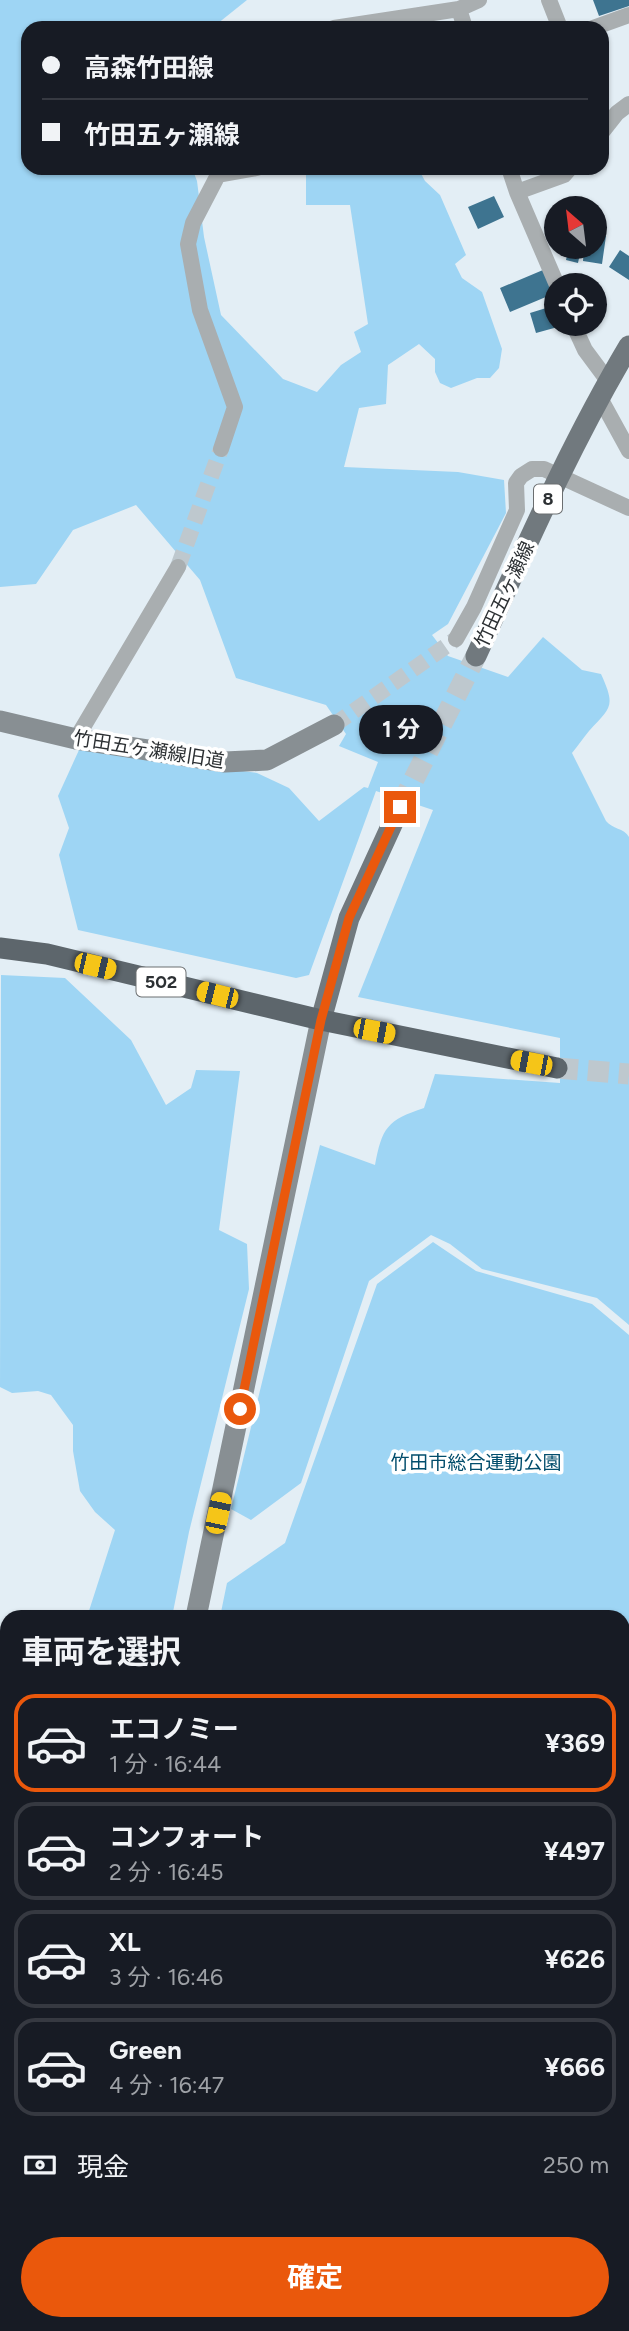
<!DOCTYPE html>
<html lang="ja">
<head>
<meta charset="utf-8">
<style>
  :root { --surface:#171b24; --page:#20242c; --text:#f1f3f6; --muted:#9ea1a6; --line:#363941; --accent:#ea580c }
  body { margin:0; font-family:Figtree,"Noto Sans JP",sans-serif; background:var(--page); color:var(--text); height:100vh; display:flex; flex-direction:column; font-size:26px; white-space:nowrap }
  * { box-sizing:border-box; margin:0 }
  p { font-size:23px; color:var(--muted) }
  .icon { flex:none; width:38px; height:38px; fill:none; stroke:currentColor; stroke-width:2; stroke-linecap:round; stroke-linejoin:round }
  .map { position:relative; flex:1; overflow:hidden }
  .sheet { position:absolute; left:0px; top:1610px; width:630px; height:721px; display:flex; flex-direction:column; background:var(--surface); border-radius:21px 21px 0 0; box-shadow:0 2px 5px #0004 }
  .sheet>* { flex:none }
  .banner { position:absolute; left:21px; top:21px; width:588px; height:154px; border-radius:21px; box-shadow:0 2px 5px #0004; display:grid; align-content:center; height:154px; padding:0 21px; background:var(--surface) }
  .needle { width:46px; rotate:332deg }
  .fabs { position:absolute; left:544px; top:196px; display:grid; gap:14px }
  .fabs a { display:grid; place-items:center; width:63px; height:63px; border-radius:50%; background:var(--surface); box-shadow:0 2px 5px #0004; font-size:35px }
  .end { position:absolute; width:32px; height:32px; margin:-16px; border:9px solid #ea580c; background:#fff; box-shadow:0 0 0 4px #fff }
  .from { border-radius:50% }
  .bubble { position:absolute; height:49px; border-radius:24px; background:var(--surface); box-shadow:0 2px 5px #0004; font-size:23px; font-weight:700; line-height:49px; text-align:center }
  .car { position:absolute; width:21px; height:42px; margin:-21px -10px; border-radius:9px; box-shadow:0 0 5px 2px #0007; background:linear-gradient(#f5c518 24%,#345 0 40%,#f5c518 0 76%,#345 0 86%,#f5c518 0) }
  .banner b { display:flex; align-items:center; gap:24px; height:66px; font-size:26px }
  .banner b+b { border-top:2px solid var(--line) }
  .banner i { width:18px; height:18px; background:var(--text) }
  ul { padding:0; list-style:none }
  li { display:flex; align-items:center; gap:21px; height:98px; margin:0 14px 10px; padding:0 7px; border:4px solid var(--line); border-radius:21px }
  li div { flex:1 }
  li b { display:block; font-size:26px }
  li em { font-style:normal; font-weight:700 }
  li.selected { border-color:var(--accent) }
  li>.icon { width:63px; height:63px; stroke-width:1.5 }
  h2 { padding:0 21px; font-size:32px; line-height:84px }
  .pay { display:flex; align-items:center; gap:18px; height:77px; padding:0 21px; font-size:26px }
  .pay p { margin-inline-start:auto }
  .action { display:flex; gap:14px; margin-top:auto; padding:14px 21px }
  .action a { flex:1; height:80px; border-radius:42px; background:var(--accent); color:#fff; font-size:28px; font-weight:700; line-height:80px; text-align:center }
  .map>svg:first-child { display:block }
  .green { fill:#9ed5f4 }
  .building { fill:#3e7490 }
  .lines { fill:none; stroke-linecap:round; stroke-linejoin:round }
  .street-tunnel { stroke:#bec8ce; stroke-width:16; stroke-dasharray:16 8; stroke-linecap:butt }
  .primary-tunnel { stroke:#bec8ce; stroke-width:21; stroke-dasharray:21 10; stroke-linecap:butt }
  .highway-tunnel { stroke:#bec8ce; stroke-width:21; stroke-dasharray:21 10; stroke-linecap:butt }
  .lane { stroke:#a9aeb0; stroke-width:8 }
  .street { stroke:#a9aeb0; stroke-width:16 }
  .secondary { stroke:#888f93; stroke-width:21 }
  .primary { stroke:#71797e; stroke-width:21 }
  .highway { stroke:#5d666c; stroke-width:21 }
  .route { stroke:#ea580c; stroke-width:9 }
  .labels { text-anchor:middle; stroke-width:7; stroke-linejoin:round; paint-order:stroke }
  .shield { fill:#fff; stroke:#6b6e70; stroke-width:2 }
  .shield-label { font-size:18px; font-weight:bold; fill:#2c3033 }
  .street-label { font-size:19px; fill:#2c3033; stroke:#fff }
  .park-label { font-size:19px; fill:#024d6c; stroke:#fff }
</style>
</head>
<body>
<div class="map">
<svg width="629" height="2331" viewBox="0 0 629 2331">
  <rect width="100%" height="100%" fill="#e3eef5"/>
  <!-- green -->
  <path class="green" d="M0 0H247L212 28H28V168H192L197 181 204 237 221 315 283 379 317 392 341 365 361 352 354 332 368 324 350 205H306V168H418L425 181 440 195 466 255 455 264 462 278 482 292 502 349 499 368 490 378H477L451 388 440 383 435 372V359L419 344 388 365 386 404 359 408 344 467 458 472 504 480 506 513 448 624 432 635 448 656 508 677 543 637 582 670 601 674C616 707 611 707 589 731 583 738 578 746 572 753L606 821C612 829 624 828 629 837V1325L597 1298 482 1269 450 1244 431 1235 369 1281 301 1483 251 1520 231 1509 320 1145 375 1165C382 1128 387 1120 424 1108L435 1074 560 1083V1038L358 997 433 810 376 791 309 975 296 978 78 930 59 855 69 828 58 796 79 750 257 773 289 788 319 821 364 787 368 788 378 762 339 746 346 734 326 705 236 678 200 580 136 505 73 530 36 584 0 587Z
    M1 975 65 978 131 1040 166 1105 191 1088 196 1070 240 1071 219 1230 247 1244 249 1289 189 1532 172 1617H87L115 1530 95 1512 80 1491 73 1451V1425L51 1395 38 1391 12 1393 0 1387Z
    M433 1242 476 1271 592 1304 629 1335V2147L623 2143V1617H220L227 1583 285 1543 377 1284Z
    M0 1702 7 1708V2072L0 2063Z
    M257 2324H554L549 2331H259Z"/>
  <!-- building -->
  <path class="building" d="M593 0H629V6L599 16Z
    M494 196 504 217 478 229 468 207Z
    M595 234 606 236 602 264 583 261 584 247H595Z
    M569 247 581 249 578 263 566 260Z
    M620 250 629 256V280L609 267Z
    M543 270 553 294 510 312 500 288Z
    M556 305V324L565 325 536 333 530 313Z"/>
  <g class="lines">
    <!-- street-tunnel -->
    <path class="street-tunnel" d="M178 567 221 449
      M334 725 456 639"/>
    <!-- primary-tunnel -->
    <path class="primary-tunnel" d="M400 807 476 656"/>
    <!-- highway-tunnel -->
    <path class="highway-tunnel" d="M557 1068 629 1074"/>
    <!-- lane -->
    <path class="lane" d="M623 2117 629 2119
      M273 2324 276 2331
      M531 2331 536 2324"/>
    <!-- street -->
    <path class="street" d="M549 0 560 28
      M459 9 465 28
      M334 28 459 9 479 0
      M593 28 629 15
      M602 132 617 113 629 104
      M509 168 517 192 557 285
      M517 192 564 175 570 168
      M573 324 585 350 608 381
      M600 398 629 451
      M221 449 235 407 200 310 188 244 193 223 218 175 257 168
      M456 639 474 607 517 510 516 483 521 476 532 469H544L629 508
      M76 739 178 567
      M0 2070 7 2079"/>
    <!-- secondary -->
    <path class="secondary" d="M0 721 76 739 225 762 267 760 334 725
      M196 1617 321 1020
      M131 2324 132 2331"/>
    <!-- primary -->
    <path class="primary" d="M476 656C524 551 570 445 629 346
      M321 1020 349 918 400 807"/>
    <!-- highway -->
    <path class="highway" d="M0 948 47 954 321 1020 557 1068"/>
  </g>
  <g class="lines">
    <!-- route -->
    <path class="route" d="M240 1409 321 1020 349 918 400 807"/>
  </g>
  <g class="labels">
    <!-- shield labels -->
    <g class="shield">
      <rect x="534" y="484.5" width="28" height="29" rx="5"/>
      <rect x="136.5" y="967.5" width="49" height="29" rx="5"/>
    </g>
    <g class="shield-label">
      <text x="548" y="505">8</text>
      <text x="161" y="988">502</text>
    </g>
    <!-- street labels -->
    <g class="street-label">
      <text transform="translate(504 594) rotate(-65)" y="7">竹田五ヶ瀬線</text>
      <text transform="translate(149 749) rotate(9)" y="7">竹田五ヶ瀬線旧道</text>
    </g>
    <!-- park labels -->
    <g class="park-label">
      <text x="476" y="1469">竹田市総合運動公園</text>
    </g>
  </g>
</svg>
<div class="fabs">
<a><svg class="needle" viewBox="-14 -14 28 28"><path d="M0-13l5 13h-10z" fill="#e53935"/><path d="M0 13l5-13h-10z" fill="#9ea1a6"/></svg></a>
<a><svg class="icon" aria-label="locate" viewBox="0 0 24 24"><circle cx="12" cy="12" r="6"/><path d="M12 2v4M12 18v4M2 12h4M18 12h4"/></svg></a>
</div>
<i class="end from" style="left:240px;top:1409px"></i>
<i class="end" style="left:400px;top:807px"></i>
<div class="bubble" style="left:359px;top:705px;width:84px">1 分</div>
<i class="car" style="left:95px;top:966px;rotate:103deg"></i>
<i class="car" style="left:217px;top:995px;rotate:284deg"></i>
<i class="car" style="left:374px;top:1031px;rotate:101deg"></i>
<i class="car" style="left:531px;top:1063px;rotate:281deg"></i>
<i class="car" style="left:218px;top:1513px;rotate:12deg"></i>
<div class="banner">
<b><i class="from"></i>高森竹田線</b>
<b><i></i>竹田五ヶ瀬線</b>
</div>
<section class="sheet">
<h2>車両を選択</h2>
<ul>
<li class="selected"><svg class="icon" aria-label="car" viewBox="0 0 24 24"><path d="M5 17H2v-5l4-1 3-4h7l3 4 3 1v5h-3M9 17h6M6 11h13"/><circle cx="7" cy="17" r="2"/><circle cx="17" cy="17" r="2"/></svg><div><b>エコノミー</b><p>1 分 · 16:44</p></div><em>¥369</em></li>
<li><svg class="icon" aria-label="car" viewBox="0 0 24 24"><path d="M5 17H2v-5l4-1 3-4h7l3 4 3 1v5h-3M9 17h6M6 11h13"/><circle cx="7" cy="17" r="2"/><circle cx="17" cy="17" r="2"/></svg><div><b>コンフォート</b><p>2 分 · 16:45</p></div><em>¥497</em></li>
<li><svg class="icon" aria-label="car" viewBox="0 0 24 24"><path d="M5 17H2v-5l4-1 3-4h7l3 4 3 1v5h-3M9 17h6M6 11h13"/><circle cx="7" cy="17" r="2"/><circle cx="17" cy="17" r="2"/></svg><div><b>XL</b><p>3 分 · 16:46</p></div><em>¥626</em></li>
<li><svg class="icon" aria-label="car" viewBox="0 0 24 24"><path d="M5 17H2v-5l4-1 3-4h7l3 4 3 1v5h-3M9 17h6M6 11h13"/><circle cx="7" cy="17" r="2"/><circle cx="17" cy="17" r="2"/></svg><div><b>Green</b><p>4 分 · 16:47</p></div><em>¥666</em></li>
</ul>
<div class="pay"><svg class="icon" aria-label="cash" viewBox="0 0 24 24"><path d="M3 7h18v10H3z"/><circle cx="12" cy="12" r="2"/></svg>現金<p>250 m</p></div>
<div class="action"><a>確定</a></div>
</section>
</div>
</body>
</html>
